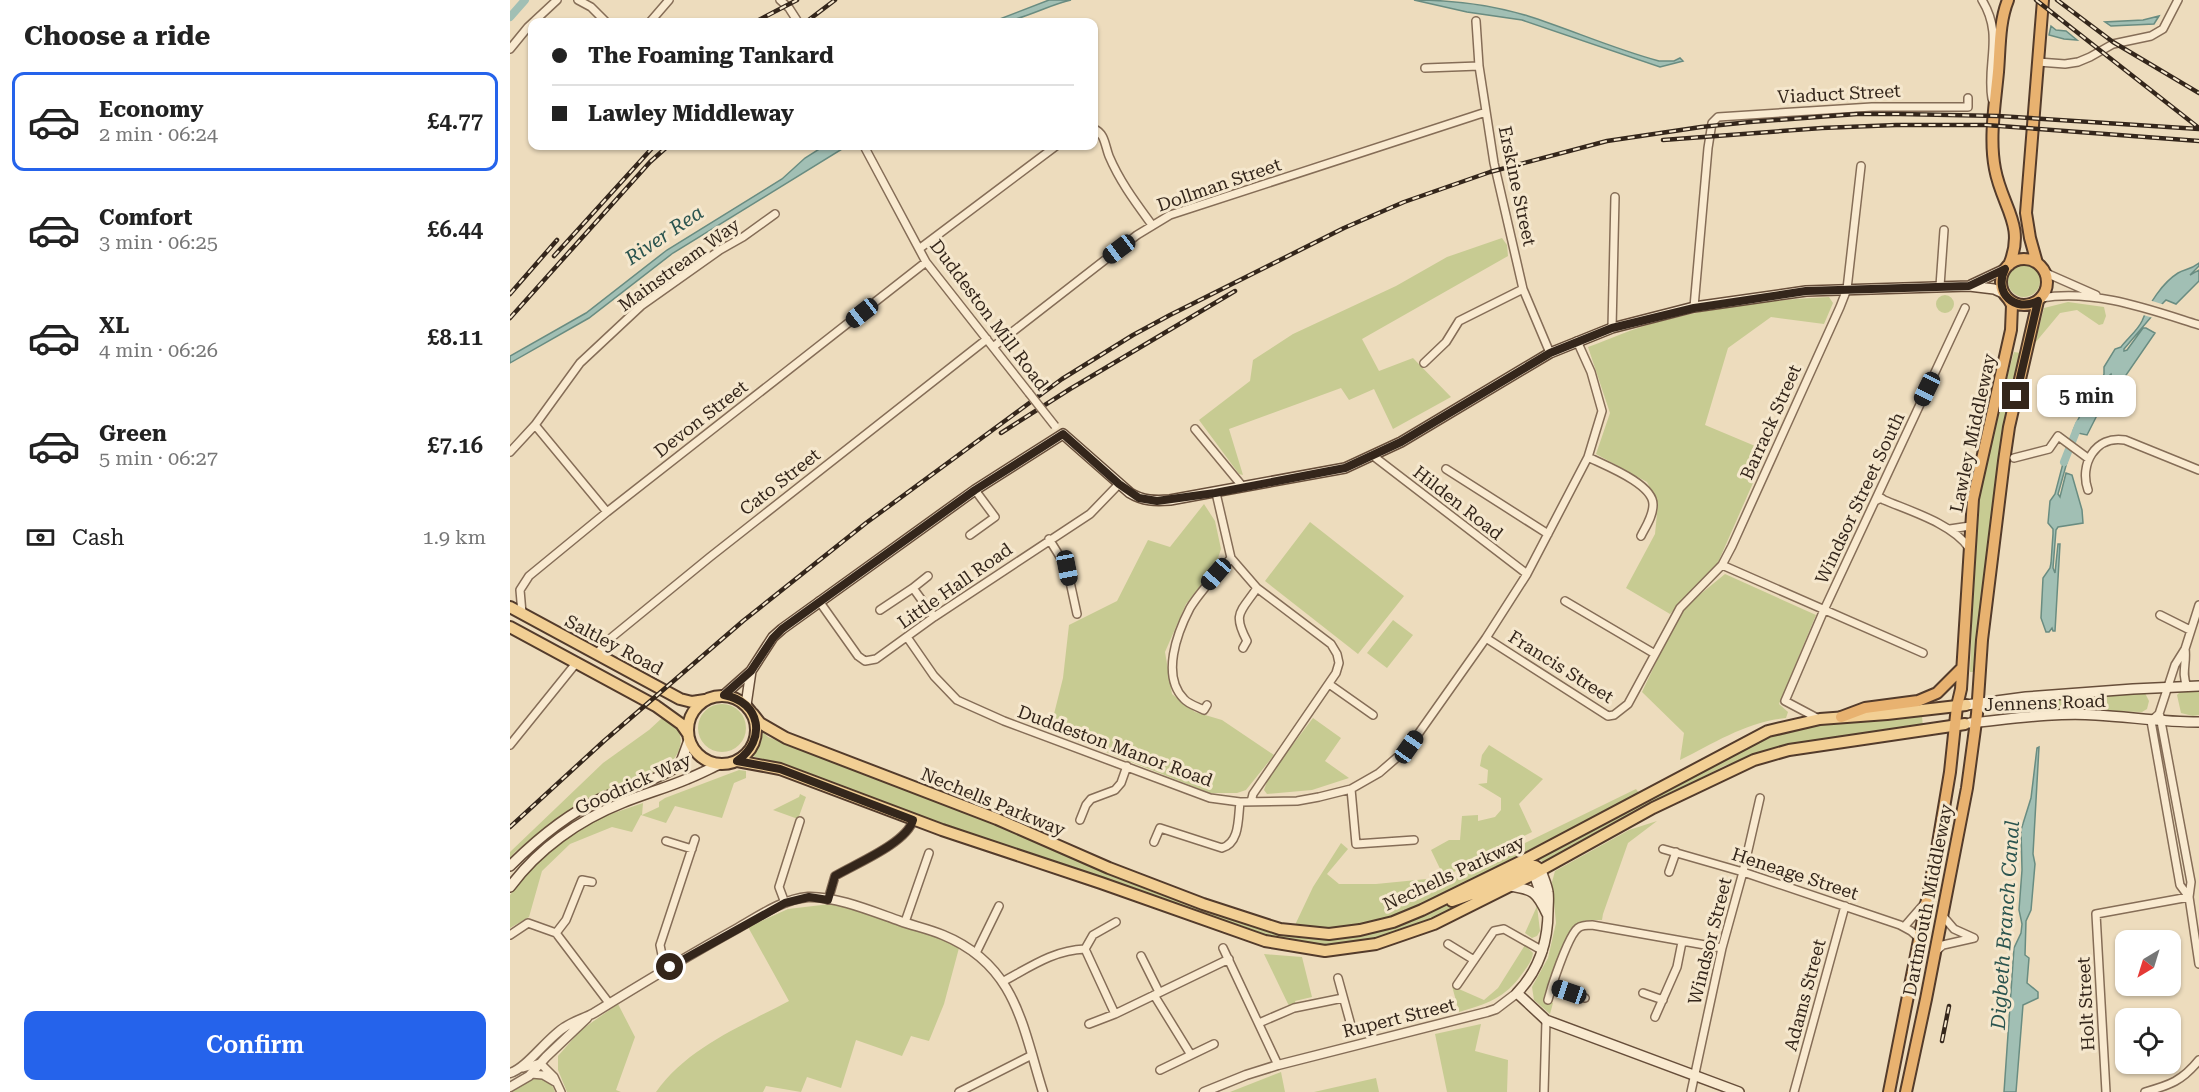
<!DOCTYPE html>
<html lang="en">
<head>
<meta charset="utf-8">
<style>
  :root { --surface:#fff; --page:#f2f2f2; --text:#222; --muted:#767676; --line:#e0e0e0; --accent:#2563eb }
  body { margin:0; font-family:"Roboto Serif",serif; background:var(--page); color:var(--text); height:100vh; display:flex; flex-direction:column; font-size:22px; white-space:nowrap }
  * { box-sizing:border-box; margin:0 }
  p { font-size:20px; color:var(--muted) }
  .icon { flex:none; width:33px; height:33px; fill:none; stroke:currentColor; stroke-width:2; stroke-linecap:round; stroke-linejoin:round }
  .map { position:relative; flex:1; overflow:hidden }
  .side { display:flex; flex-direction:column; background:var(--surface); width:510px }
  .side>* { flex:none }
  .hud { position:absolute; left:18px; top:18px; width:570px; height:132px; border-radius:12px; box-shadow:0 2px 4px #0004; display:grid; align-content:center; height:132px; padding:0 24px; background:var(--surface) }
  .needle { width:39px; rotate:218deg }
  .tools { position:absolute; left:1605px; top:930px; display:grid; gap:12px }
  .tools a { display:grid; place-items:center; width:66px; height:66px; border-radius:12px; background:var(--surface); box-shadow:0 2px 4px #0004; font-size:30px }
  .end { position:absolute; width:27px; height:27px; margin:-14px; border:8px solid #34261b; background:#fff; box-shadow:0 0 0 3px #fff }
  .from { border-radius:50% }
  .bubble { position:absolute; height:42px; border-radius:12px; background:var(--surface); box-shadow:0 2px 4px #0004; font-size:20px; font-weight:600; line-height:42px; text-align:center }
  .car { position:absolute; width:18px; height:36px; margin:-18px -9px; border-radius:8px; box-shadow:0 0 4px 2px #0007; background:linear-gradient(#222 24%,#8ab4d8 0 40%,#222 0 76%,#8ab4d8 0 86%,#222 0) }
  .hud b { display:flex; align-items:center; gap:21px; height:57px; font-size:22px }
  .hud b+b { border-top:2px solid var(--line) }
  .hud i { width:15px; height:15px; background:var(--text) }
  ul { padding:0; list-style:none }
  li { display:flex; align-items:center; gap:18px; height:99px; margin:0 12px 9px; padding:0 12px; border:3px solid transparent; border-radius:12px }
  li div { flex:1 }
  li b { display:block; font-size:22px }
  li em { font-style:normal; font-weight:600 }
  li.active { border-color:var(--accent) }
  li>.icon { width:54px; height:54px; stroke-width:1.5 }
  h2 { padding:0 24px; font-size:27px; line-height:72px }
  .pay { display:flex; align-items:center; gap:15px; height:66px; padding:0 24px; font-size:22px }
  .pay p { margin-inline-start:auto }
  .cta { display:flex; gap:12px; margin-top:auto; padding:12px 24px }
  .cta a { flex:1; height:69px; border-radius:12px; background:var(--accent); color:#fff; font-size:24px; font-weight:600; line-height:69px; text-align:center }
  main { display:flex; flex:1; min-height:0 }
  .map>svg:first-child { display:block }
  .green { fill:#c7cb92 }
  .water { fill:#a1bfb4; stroke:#698c81; stroke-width:1.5; fill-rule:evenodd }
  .pier { fill:#eddcbd }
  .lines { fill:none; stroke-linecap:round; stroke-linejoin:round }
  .canal { stroke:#a1bfb4; stroke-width:8 }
  .minor-casing { stroke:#856d57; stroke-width:10 }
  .tertiary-casing { stroke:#856d57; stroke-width:11 }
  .secondary-casing { stroke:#674e3a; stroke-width:12 }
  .primary-casing { stroke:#533b2b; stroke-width:14 }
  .trunk-casing { stroke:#533b2b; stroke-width:14 }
  .minor { stroke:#f9ead0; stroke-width:7 }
  .tertiary { stroke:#f9ead0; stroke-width:8 }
  .secondary { stroke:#f9ead0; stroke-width:9 }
  .primary { stroke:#f2cf94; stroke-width:10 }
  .trunk { stroke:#e8b270; stroke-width:10 }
  .rail-casing { stroke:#34261b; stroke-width:4.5 }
  .rail { stroke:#f5e7cd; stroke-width:2; stroke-dasharray:7; stroke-linecap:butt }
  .minor-bridge-casing { stroke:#856d57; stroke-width:10; stroke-linecap:butt }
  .minor-bridge { stroke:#f9ead0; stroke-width:7 }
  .route { stroke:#34261b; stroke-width:8 }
  .labels { text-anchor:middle; stroke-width:6; stroke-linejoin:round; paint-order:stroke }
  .street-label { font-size:18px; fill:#34261b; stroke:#f5e7cd }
  .water-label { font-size:20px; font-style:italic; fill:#2a544f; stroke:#f5e7cd }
</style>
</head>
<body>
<main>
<section class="side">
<h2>Choose a ride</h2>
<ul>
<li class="active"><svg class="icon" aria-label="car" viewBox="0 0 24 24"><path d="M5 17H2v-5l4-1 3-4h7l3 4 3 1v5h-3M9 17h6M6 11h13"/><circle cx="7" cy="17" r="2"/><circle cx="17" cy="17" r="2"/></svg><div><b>Economy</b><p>2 min · 06:24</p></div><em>£4.77</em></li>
<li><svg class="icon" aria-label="car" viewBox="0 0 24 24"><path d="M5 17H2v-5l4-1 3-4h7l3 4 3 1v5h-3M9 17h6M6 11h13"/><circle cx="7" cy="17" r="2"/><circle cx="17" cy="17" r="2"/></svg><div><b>Comfort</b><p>3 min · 06:25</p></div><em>£6.44</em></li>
<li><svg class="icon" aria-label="car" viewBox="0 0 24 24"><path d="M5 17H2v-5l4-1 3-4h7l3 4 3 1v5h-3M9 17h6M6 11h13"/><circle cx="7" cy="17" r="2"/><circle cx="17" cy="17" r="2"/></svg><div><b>XL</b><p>4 min · 06:26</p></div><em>£8.11</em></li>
<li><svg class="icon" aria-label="car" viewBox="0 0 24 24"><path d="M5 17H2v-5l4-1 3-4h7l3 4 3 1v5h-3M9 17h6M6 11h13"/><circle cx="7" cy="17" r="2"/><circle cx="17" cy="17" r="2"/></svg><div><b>Green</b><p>5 min · 06:27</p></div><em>£7.16</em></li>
</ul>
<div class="pay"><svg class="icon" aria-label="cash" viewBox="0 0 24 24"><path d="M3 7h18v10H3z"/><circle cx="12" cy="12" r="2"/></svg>Cash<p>1.9 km</p></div>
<div class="cta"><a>Confirm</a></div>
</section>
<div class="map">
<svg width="1689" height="1092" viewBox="0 0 1689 1092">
  <rect width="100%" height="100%" fill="#eddcbd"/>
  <!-- green -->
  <path class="green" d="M992 238 997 245 998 256 852 339 869 371 903 358 941 397 883 429 864 389 839 400 831 388 719 429 733 475 729 474 689 420 740 381 743 360 783 334 886 286 937 257Z
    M1498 281a16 16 0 1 1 32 0a16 16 0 1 1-32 0Z
    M1426 304a9 9 0 1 1 18 0a9 9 0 1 1-18 0Z
    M1319 297 1323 303 1314 324 1261 317 1218 348 1195 425 1257 451 1206 567 1160 614 1116 588 1145 534 1148 503 1137 482 1086 454 1100 413 1078 347C1100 339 1122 329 1144 323 1203 307 1258 300 1319 297Z
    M1558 302 1594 307 1596 316 1593 324 1589 325 1567 310 1550 313 1525 343 1534 308Z
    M1504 352 1511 353C1488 458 1473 564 1464 672H1460C1463 621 1461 569 1467 517 1473 461 1489 406 1504 352Z
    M694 504 705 521 711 549 705 567 676 604 655 652 662 694 685 712 712 720 764 755 736 790 727 793H700L540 730 553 678 559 625 607 601 638 540 660 547Z
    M800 522 894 596 848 654 755 581Z
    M1215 574 1306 615 1269 704 1278 712 1276 718C1238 721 1204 743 1170 760L1174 733 1132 692 1171 610Z
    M883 620 903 635 877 668 857 653Z
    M1689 689V715L1683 716 1671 713 1667 695 1671 691Z
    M1635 693 1639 701 1637 709 1632 712 1532 709 1500 712 1501 704 1538 699Z
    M188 728a24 24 0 1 1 48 0a24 24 0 1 1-48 0Z
    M1412 716 1413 727 1244 755 1214 766 1034 862 1030 860 1028 857 1230 748 1270 733 1294 726Z
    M152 718C177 728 175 749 158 766L85 797 46 819 5 852 0 858V852L93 763 139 730Z
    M803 718 831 738 815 761 839 778 802 790 757 794 754 790 759 776Z
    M253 732 258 737 468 816 586 867 752 928 795 937 826 938 956 900 959 901C911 924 863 946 809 946 785 946 760 937 736 931L415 819 266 763 242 756 251 742Z
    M979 745 1033 779 1009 804 1022 832 934 877 921 850 939 840H950L952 816 968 815V821L985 817 991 810V798L968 784 977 783 978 770 970 766 972 755Z
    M229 770 236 771V778L224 783 212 818 165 806 156 823 131 815 122 832 102 827 60 844 32 871 19 917 0 928V895L21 866 64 831 95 816 133 803 132 815 149 807V802L155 798Z
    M1126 789 1129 793C1084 816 1040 839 995 862 928 897 864 937 785 925L803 887 831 843 838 849 817 874 829 884H866L927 878 931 884Z
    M290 794 296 797 288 819 263 810 289 797Z
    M1147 821 1118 843 1093 914 1092 920C1082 920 1073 919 1065 925 1056 933 1036 986 1034 1000L1043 1003 1040 1014 1024 1000 1022 987 1038 958 1046 923 1042 882 1045 871 1119 830Z
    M320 904 338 907 431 939 449 948 434 1004 419 1041 401 1036 392 1056 346 1040 331 1088 297 1077 291 1092 256 1086 253 1092H146C178 1047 232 1026 279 1001L238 927 278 909Z
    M1027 906 1030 931 1027 936 1022 938 1015 933Z
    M1015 945 1023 953C1022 961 1017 967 1012 974 995 998 977 1004 949 1012L942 986 974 1000 988 988Z
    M754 954 792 957 802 997 785 1001 786 1005 779 1006Z
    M108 1004 125 1037 106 1090 111 1092H57L48 1070V1056L71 1030Z
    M971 1024 965 1051 998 1060 997 1092H937L925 1034Z
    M771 1072 775 1092H720Z
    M21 1078C33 1077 41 1080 45 1092H0Z
    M866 1078 869 1092H804Z"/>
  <!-- water -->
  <path class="water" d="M539 0H561C534 6 509 23 482 22Z
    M904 0C941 0 982 5 1018 16 1062 30 1104 49 1149 61H1164L1170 58 1173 61 1150 67 1012 20 957 12Z
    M1649 16 1644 24 1601 26 1595 22 1633 20Z
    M1541 26 1546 30 1556 31 1567 40 1554 39 1539 35Z
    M314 146H337L163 253 79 318 0 363V356L76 313 157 250 272 179 295 158Z
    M1689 263V266L1680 275 1689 270V281L1666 304 1656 300 1653 303 1614 349V351L1617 350 1633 328H1636L1645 333 1612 381 1605 380 1577 435 1568 433 1566 434 1563 431C1570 412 1582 396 1592 379L1594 374V367L1605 349 1611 347C1617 339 1628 330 1632 321 1639 304 1652 283 1668 273 1675 269 1680 270 1689 263ZM1601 374 1602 378 1597 380 1582 408 1578 411 1594 380Z
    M1556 452 1559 455 1548 494 1550 497 1556 473 1562 475 1572 510 1573 523 1548 527 1546 530 1543 568 1545 573 1548 544H1550L1545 631H1543L1542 628 1539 632H1536L1531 618 1533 578 1540 568 1541 563 1543 534V529L1538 523 1540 501 1545 494Z
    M1529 747 1523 854 1525 864 1521 910 1516 921 1515 955 1519 958 1517 983 1528 992V998L1513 1005 1506 1092H1494L1504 948 1511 933 1512 924 1509 910 1512 870 1511 830 1521 798 1527 748Z"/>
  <!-- pier -->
  <path class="pier" d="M1639 300 1655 305 1643 318 1630 314Z"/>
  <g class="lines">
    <!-- canal -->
    <path class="canal" d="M0 17 15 0
      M1554 462 1569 424"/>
    <!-- minor casing -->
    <g class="minor-casing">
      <path id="minor" d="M68 0 81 7 96 22
        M270 0 279 8 288 22
        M1472 0C1494 36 1476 62 1482 99
        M966 21 969 66 984 163 1013 289 1040 353
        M140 22 159 0
        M0 49 18 27 47 0
        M1528 62 1555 64 1568 62 1580 57 1603 44 1641 36 1653 29 1668 0
        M915 68 969 66
        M584 129C595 133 595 146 599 156 610 182 626 203 642 225
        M354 146 416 262 519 393
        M409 249 546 146
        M1536 273 1586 295
        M1430 286 1434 230
        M1531 298C1585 289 1638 309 1689 325
        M1184 307 1198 148 1202 123 1208 117 1362 107H1458V98
        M1102 328 1105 197
        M483 347 627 235 660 215 976 112
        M914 363 936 342 949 321 1013 289
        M25 425 97 512
        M685 429 733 487
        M0 452 25 425 70 363 131 306 210 250 233 237 265 214
        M862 455 1017 574
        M1078 457C1094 465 1144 484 1143 505 1143 516 1136 526 1131 536
        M1504 458 1539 449 1548 436 1579 459
        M936 469 1038 534
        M1578 490C1569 465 1585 435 1615 440L1689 470
        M706 493 721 558 747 588 821 644 827 654 829 663 826 673 743 794 741 802
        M1365 501 1371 498 1374 500C1400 511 1443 524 1459 548
        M1440 529 1460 526
        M460 535 485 517 465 490
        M539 539 557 568 567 614
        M1212 565 1413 653
        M403 588 418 576
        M309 601 348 656 355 661 366 659 424 617 580 514 609 484
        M1055 601 1145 654
        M370 610 403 588 424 617
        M12 613 10 590 19 576 97 512 416 262
        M1650 615 1680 630
        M397 637 424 676 447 700 494 721 700 798 730 802 787 801 809 797 841 789 869 773 899 747 976 638 1017 574 1078 457 1092 411 1081 372 1067 341
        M976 638 1098 716 1104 715 1118 704 1170 608 1212 565 1222 546 1330 307 1337 289 1351 166
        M733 648 737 641C722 613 731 612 747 588
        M1675 649 1665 665 1649 714 1641 721 1670 885 1679 897
        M87 654 96 642 200 557 477 339
        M819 684 863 715
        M1677 686C1671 673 1677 663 1675 649L1689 605
        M697 705 694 710C688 707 678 704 674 699 651 676 667 633 680 608 691 590 707 574 721 558
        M1650 716 1681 882 1679 897 1689 964
        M1309 719 1275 701 1314 610 1455 308
        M0 745 67 662
        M841 789 846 844 904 840
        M570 820 576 805 581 799 605 790 611 783 617 766
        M156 841 182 849
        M644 842 650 828 712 848C730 843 728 818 730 802
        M1153 849 1233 872 1390 925 1401 931 1411 940
        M1159 872 1166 852
        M318 900 325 876C345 864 397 843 403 820
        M275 903 269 887 290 821
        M395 922 419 853
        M1394 927 1414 904
        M46 933 56 920 72 880 82 882
        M0 935 18 923 46 933 99 1003
        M938 944 964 960
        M713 948 768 1065
        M575 949 605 1014 719 959
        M575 949 583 935 606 922
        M1426 951 1433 945 1464 938 1444 929 1432 915
        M466 953 489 906
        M631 956 649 992
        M160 967 152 955 150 945 185 839
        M828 978 842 1029
        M494 981C520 967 544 950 575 949
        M947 985 984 931 994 929 1033 951
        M1133 993 1153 1000
        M644 995 681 1055
        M1075 998 1042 986C1046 974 1059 935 1068 928 1072 925 1077 925 1082 925L1212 948
        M1038 1000 1042 986
        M1145 1017 1167 967 1172 942
        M749 1023 784 1008 833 998
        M579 1024 605 1014
        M13 1068 30 1063 44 1077 51 1092
        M650 1070 704 1044
        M21 1074 33 1075 45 1082
        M449 1092 522 1055
        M1034 1092 1036 1020
        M1181 1092 1212 948 1233 872 1250 798
        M1284 1092 1335 906
        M1596 1092 1586 914 1679 897
        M1635 1092C1660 1085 1672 1081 1689 1060"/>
    </g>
    <!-- tertiary casing -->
    <g class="tertiary-casing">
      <path id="tertiary" d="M0 1073C16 1069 38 1037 55 1027 64 1021 75 1018 84 1013 131 984 179 955 228 928 249 916 273 899 298 897 326 896 364 912 390 921 404 926 419 929 433 935 506 965 512 1025 533 1092
        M0 1087 19 1076 36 1057 77 1018
        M694 1092 736 1075 768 1065 977 1012 986 1009 1007 993"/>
    </g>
    <!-- secondary casing -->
    <g class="secondary-casing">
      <path id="secondary" d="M1461 285 1495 269
        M214 695 241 671 263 637 272 629 465 490 553 434 620 493C633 501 645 501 660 500L835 468 891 442 1040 353 1102 328 1184 307 1296 291 1459 286 1484 289 1495 294
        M236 705 241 671
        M1456 705 1516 697 1623 689 1689 686
        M1460 723C1501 719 1545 712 1586 715 1621 717 1654 722 1689 722
        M0 866C27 839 57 814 92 798 116 788 143 782 165 768L171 762 179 740
        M1031 870C1033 877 1037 885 1038 892 1039 898 1038 905 1038 911 1038 943 1029 970 1007 993L1036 1020 1229 1092
        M1024 874 1033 900
        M999 886C1023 889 1027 892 1037 914
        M0 887C28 849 69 820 112 803 134 794 156 788 177 779 188 775 199 769 210 764"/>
    </g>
    <!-- primary casing -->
    <g class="primary-casing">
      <path id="primary" d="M0 607 170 699 182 702 195 700
        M0 627 146 706 171 724 178 734
        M178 730a34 34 0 1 1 68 0a34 34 0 1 1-68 0Z
        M243 714 250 723 276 738 487 819 599 868 693 904 770 929 819 934 850 930 883 922 912 910 1016 859 1258 731 1310 719 1377 714 1456 705
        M227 761 270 769 432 830 591 883 755 941 815 951 866 944 924 924 1024 874 1143 808 1244 760 1279 750 1455 724
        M942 901 973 890 1020 866H1025L1031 870"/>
    </g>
    <!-- trunk casing -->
    <g class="trunk-casing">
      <path id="trunk" d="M1498 0C1489 22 1490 49 1488 72 1485 104 1479 138 1485 169 1492 207 1516 225 1499 265
        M1491 282a23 23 0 1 1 46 0a23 23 0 1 1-46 0Z
        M1527 263 1520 238 1516 213 1533 0
        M1331 717 1355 708 1408 701 1427 693 1452 668
        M1379 1092 1427 849 1440 772 1447 706 1451 689 1463 499 1501 330 1502 305 1499 300
        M1396 1092 1416 999 1457 788 1467 714 1472 640 1494 461 1499 427 1528 301"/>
    </g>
    <!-- minor -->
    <use href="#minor" class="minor"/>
    <!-- tertiary -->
    <use href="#tertiary" class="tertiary"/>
    <!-- secondary -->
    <use href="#secondary" class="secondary"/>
    <!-- primary -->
    <use href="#primary" class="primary"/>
    <!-- trunk -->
    <use href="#trunk" class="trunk"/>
    <!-- rail casing -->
    <g class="rail-casing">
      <path id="rail" d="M1526 0 1689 128
        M1547 0 1603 42 1689 93
        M245 22 287 0
        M296 22 325 0
        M1153 140 1312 128 1386 125H1476L1689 141
        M44 256 144 146
        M0 294 47 240
        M0 318 140 162 158 146
        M491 433 560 389 725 291
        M0 827 94 741 233 621 356 523 552 379 623 335 660 315 834 228 894 202 980 172 1097 141 1191 127 1240 122 1347 114H1390L1488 116 1689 129
        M1432 1041 1439 1006"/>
    </g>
    <!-- rail -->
    <use href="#rail" class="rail"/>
    <!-- minor-bridge casing -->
    <g class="minor-bridge-casing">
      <path id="minor-bridge" d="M519 393 545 426"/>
    </g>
    <!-- minor-bridge -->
    <use href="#minor-bridge" class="minor-bridge"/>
  </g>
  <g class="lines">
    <!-- route -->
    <path class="route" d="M160 967 275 903 299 897 318 900 325 876C345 864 397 843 403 820L270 769 227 761C257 740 251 702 214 695L241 671 263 638 272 629 465 490 553 434 609 484 629 498 647 501 705 493 835 468 891 442 1040 353 1102 328 1184 308 1296 291 1459 286 1495 269C1483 293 1505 313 1528 301L1506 396"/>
  </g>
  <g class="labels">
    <!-- street labels -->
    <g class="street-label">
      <text transform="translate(1329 94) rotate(-3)" y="6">Viaduct Street</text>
      <text transform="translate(709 185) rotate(-19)" y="6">Dollman Street</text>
      <text transform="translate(1007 186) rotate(78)" y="6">Erskine Street</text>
      <text transform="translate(169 265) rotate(-36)" y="6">Mainstream Way</text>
      <text transform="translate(479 315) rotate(53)" y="6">Duddeston Mill Road</text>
      <text transform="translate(191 419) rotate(-38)" y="6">Devon Street</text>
      <text transform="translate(1261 422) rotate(-66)" y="6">Barrack Street</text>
      <text transform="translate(1463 433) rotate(-78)" y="6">Lawley Middleway</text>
      <text transform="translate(270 482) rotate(-38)" y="6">Cato Street</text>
      <text transform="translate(1350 498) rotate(-65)" y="6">Windsor Street South</text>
      <text transform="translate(948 503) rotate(38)" y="6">Hilden Road</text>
      <text transform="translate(445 586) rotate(-35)" y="6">Little Hall Road</text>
      <text transform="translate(104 645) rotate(28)" y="6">Saltley Road</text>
      <text transform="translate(1051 667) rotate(32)" y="6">Francis Street</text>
      <text transform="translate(1535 703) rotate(-2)" y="6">Jennens Road</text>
      <text transform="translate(605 746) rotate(20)" y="6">Duddeston Manor Road</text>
      <text transform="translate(123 784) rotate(-24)" y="6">Goodrick Way</text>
      <text transform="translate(483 802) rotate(22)" y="6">Nechells Parkway</text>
      <text transform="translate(944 873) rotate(-25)" y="6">Nechells Parkway</text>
      <text transform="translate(1285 874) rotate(18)" y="6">Heneage Street</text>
      <text transform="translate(1418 900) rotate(-79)" y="6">Dartmouth Middleway</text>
      <text transform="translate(1200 941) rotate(-76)" y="6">Windsor Street</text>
      <text transform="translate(1295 995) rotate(-75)" y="6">Adams Street</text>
      <text transform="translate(1576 1004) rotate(-93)" y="6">Holt Street</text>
      <text transform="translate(889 1018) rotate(-14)" y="6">Rupert Street</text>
    </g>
    <!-- water labels -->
    <g class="water-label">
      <text transform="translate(154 235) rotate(-34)" y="7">River Rea</text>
      <text transform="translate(1495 925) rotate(-86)" y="7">Digbeth Branch Canal</text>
    </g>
  </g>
</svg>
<div class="tools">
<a><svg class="needle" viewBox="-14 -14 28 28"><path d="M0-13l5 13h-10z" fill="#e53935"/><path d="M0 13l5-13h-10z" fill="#767676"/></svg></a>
<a><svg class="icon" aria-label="locate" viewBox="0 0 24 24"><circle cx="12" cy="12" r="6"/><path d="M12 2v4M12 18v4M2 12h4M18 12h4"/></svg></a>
</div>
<i class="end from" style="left:160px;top:967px"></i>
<i class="end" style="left:1506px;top:396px"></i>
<div class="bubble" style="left:1527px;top:375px;width:99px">5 min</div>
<i class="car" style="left:609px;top:249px;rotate:233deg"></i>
<i class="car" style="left:352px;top:313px;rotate:232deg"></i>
<i class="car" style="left:1417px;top:389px;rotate:206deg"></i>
<i class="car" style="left:557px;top:568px;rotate:169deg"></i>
<i class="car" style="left:706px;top:574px;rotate:221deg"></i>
<i class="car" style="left:899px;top:747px;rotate:35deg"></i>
<i class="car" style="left:1059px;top:992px;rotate:289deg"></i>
<div class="hud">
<b><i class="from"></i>The Foaming Tankard</b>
<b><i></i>Lawley Middleway</b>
</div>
</div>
</main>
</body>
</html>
